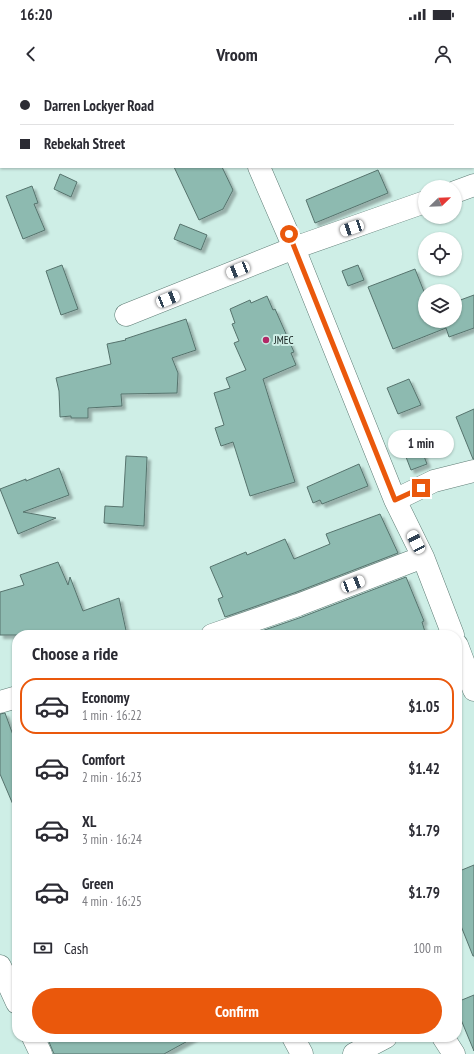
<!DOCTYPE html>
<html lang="en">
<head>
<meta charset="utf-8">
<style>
  :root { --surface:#fff; --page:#f2f2f3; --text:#2b2b33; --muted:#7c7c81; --line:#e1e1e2; --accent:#ea580c }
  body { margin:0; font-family:"PT Sans Narrow",sans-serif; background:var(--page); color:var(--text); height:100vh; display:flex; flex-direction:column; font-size:15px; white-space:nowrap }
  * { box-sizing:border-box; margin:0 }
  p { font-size:13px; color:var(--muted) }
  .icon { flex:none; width:22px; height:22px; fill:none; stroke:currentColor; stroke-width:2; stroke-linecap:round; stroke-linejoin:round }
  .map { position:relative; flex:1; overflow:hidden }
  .sheet { position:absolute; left:12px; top:550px; width:450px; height:412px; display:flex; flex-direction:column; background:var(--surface); border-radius:16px; box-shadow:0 1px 3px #0004 }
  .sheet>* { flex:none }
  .banner { position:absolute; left:0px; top:0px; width:474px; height:88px; box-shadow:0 1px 3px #0004; display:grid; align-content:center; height:88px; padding:0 20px; background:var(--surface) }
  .needle { width:26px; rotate:67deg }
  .tools { position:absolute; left:418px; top:100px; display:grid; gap:8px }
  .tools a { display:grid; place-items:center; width:44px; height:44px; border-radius:50%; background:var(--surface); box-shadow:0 1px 3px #0004; font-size:20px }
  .end { position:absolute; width:18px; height:18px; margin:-9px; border:5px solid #ea580c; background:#fff; box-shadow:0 0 0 2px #fff }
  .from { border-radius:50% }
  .bubble { position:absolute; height:28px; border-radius:14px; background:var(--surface); box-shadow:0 1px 3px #0004; font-size:13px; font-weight:800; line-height:28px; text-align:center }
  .car { position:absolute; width:12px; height:24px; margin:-12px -6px; border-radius:5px; box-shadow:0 0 3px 1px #0007; background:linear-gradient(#fff 24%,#345 0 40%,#fff 0 76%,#345 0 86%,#fff 0) }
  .banner b { display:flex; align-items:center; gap:14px; height:38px; font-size:15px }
  .banner b+b { border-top:1px solid var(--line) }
  .banner i { width:10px; height:10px; background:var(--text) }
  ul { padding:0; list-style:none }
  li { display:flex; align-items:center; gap:12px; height:56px; margin:0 8px 6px; padding:0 12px; border:2px solid transparent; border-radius:16px }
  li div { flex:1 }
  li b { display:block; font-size:15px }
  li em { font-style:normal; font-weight:800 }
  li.on { border-color:var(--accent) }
  li>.icon { width:36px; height:36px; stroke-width:1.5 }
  h2 { padding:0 20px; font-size:18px; line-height:48px }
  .pay { display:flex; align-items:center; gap:10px; height:44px; padding:0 20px; font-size:15px }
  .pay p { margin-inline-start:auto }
  .button { display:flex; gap:8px; margin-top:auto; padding:8px 20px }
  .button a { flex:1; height:46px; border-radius:24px; background:var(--accent); color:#fff; font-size:16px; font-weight:800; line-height:46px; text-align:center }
  .status { display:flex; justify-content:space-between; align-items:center; height:28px; padding:0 20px; background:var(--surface); direction:ltr }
  .status svg { height:11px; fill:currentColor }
  header { display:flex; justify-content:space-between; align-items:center; height:52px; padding:0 20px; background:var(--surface); font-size:18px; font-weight:800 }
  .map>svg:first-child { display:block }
  .building { fill:#8dbab0; stroke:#56736d; filter:url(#shadow) }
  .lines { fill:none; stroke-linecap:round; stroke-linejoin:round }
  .minor-casing { stroke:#5e7c75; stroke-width:23 }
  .minor { stroke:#fff; stroke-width:22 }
  .route { stroke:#ea580c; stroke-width:5 }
  .poi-dot { fill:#b22866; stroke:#ceeee6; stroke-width:1.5 }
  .labels { text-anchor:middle; stroke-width:4; stroke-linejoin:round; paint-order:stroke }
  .poi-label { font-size:11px; fill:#15211f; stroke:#ceeee6; text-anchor:start }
</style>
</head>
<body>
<div class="status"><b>16:20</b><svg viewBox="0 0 49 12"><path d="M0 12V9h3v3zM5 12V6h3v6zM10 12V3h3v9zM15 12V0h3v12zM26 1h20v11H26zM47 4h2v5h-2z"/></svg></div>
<header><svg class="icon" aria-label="back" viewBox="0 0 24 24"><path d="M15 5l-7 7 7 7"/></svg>Vroom<svg class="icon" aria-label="person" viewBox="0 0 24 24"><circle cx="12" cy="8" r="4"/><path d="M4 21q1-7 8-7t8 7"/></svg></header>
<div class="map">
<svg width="474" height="974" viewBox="0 0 474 974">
  <defs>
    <filter id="shadow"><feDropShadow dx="3.5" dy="3.5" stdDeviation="1" flood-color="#0004"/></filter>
  </defs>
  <rect width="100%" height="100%" fill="#ceeee6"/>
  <!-- building -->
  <path class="building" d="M174 87H222L233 110 223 129 199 140Z
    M378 90 388 113 315 143 306 120Z
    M60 94 77 102 71 117 54 109Z
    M32 106 38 123 34 124 45 150 23 159 6 116Z
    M180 144 207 155 201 170 174 159Z
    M62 185 78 229 61 235 46 191Z
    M358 185 364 200 348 206 342 191Z
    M415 189 425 214V241H455V222L474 215V248L449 257 446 248 393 269 368 207Z
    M267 216 273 230 275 229 294 272 291 273 296 285 263 299 295 402 250 416 233 362 221 366 215 348 224 345 214 313 230 308 226 298 246 290 234 263 239 261 232 244 235 243 230 229 250 220 251 223Z
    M186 239 196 270 172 278 178 293 177 313 121 314 122 326 88 328V338H71V336L60 337 59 311 56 298 111 284 107 264 126 260 125 259Z
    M409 299 421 325 398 334 387 308Z
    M474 329V379H473L456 337Z
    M417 358 427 384 411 390 401 364Z
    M126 376 147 377 144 446 104 443 105 426 123 427Z
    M359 384 368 406 322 424 320 420 313 423 307 407Z
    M59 388 69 415 23 432 56 438 18 454 0 409 26 399V401Z
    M380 434 398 473 294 513 225 537 218 519 223 517 210 487 246 472 247 475 285 459 294 479 330 464 326 454Z
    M58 482 68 505 70 497 83 531 119 518 127 555H0V512L24 505 20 495Z
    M406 497 424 541 422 542 426 555H250L302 537Z
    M5 633 17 666V734L0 694V634Z
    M474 785V876H473L457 836V792Z
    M474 915V971L457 930V922Z
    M47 957H195L164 974H54Z"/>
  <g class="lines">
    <!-- minor casing -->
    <g class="minor-casing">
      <path id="minor" d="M219 0V1
        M259 87 294 168 395 420 423 477 453 555
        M455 112 474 105
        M126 235 294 168 425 122
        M395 420 434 401 474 391
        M212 555 298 525 423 477
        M457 565 474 610
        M0 622 17 617
        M0 886 17 923
        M33 957 41 974
        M293 957 302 974
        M443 957 454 974
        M354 974 386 957"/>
    </g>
    <!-- minor -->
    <use href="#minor" class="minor"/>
  </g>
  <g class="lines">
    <!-- route -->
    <path class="route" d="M289 154 395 420 421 408"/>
  </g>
  <!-- markers -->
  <circle class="poi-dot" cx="266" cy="260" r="4"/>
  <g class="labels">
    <!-- poi labels -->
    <g class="poi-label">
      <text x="274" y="264">JMEC</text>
    </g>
  </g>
</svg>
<div class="tools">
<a><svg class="needle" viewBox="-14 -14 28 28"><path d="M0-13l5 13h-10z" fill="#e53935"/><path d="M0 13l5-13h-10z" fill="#7c7c81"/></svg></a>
<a><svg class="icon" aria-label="locate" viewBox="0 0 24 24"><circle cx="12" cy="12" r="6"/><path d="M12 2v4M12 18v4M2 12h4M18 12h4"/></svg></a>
<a><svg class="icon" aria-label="layers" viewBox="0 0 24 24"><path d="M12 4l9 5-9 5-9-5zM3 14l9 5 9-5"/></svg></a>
</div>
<i class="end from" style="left:289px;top:154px"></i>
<i class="end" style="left:421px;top:408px"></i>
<div class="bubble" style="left:388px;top:350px;width:66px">1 min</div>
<i class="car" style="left:352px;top:148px;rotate:251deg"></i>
<i class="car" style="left:238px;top:190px;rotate:248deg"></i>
<i class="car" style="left:168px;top:219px;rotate:68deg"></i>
<i class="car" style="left:416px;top:462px;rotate:333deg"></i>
<i class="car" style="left:353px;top:504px;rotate:69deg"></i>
<div class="banner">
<b><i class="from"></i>Darren Lockyer Road</b>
<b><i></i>Rebekah Street</b>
</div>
<section class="sheet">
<h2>Choose a ride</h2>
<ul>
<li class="on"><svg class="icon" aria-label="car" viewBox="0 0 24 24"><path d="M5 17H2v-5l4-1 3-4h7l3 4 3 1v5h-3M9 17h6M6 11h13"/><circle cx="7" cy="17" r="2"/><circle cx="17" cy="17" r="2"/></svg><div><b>Economy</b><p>1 min · 16:22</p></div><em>$1.05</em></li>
<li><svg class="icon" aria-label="car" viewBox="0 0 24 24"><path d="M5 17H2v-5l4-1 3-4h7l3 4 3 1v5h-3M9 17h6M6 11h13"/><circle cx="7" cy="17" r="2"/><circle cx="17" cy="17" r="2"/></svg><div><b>Comfort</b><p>2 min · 16:23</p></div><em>$1.42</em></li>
<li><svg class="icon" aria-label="car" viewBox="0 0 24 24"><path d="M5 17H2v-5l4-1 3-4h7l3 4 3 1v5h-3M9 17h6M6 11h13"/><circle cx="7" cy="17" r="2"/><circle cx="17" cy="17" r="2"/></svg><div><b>XL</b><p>3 min · 16:24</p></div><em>$1.79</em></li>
<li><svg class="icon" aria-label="car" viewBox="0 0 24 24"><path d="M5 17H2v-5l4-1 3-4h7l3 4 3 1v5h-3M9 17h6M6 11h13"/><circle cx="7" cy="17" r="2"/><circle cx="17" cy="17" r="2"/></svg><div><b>Green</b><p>4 min · 16:25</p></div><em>$1.79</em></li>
</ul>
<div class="pay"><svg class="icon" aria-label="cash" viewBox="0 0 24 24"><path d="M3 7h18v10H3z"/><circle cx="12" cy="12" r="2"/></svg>Cash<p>100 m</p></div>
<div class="button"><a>Confirm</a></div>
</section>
</div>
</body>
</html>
